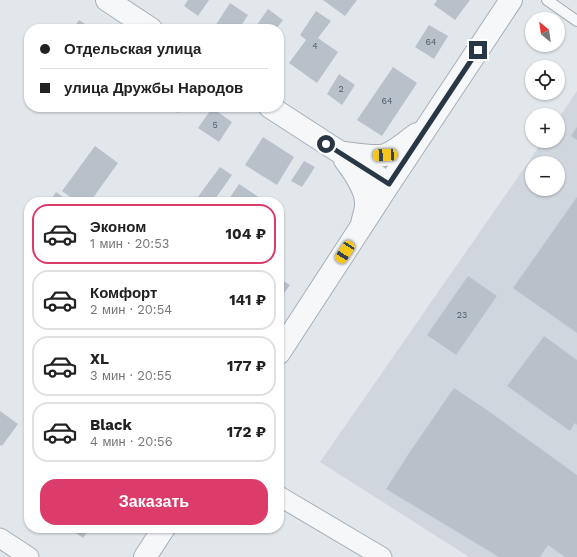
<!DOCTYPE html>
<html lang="ru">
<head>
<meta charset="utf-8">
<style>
  :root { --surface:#fff; --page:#f2f2f2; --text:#222; --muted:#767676; --line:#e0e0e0; --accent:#db3c6a }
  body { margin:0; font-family:"Work Sans",sans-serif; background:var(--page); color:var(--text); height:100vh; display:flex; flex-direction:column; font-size:15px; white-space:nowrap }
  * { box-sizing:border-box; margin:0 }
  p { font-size:13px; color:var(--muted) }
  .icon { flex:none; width:22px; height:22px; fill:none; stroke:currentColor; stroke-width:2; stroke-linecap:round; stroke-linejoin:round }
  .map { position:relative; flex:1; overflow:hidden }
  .drawer { position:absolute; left:24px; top:197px; width:260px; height:336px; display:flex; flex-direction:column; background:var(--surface); border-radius:16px; box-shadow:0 1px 3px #0004 }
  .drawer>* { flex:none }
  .guide { position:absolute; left:24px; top:24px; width:260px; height:88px; border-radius:16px; box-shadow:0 1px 3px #0004; display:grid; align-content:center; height:88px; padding:0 16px; background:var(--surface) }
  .needle { width:26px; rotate:331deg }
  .controls { position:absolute; left:525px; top:12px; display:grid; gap:8px }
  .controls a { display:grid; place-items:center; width:40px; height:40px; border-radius:50%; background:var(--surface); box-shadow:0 1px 3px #0004; font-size:20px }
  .end { position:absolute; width:18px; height:18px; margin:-9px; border:5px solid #283745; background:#fff; box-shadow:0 0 0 2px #fff }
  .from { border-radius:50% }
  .car { position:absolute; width:12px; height:24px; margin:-12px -6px; border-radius:5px; box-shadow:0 0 3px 1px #0007; background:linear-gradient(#f5c518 24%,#345 0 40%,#f5c518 0 76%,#345 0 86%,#f5c518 0) }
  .guide b { display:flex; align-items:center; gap:14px; height:38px; font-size:15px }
  .guide b+b { border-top:1px solid var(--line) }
  .guide i { width:10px; height:10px; background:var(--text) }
  ul { padding:7px 0 0; list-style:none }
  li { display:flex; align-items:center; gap:12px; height:60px; margin:0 8px 6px; padding:0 8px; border:2px solid var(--line); border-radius:16px }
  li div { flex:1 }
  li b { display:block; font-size:15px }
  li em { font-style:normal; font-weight:700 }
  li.on { border-color:var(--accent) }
  li>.icon { width:36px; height:36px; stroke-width:1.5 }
  .action { display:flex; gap:8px; margin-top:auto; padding:8px 16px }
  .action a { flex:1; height:46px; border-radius:16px; background:var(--accent); color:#fff; font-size:16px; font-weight:700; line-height:46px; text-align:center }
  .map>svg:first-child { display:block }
  .built { fill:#d0d6de; fill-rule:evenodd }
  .building { fill:#b8c1ca }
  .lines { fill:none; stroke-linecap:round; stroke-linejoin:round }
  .service-casing { stroke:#a6afb7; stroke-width:12 }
  .minor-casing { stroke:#a6afb7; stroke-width:21 }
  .tertiary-casing { stroke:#a6afb7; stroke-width:24 }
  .service { stroke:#f5f7f9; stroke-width:10 }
  .minor { stroke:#f5f7f9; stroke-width:19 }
  .tertiary { stroke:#f5f7f9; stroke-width:22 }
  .route { stroke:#283745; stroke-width:5 }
  .labels { text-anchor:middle; stroke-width:3; stroke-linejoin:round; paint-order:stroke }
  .number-label { font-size:9px; fill:#4c5a66 }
</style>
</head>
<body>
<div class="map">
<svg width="577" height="557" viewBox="0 0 577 557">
  <rect width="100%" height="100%" fill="#e2e7ec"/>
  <!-- built -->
  <path class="built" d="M577 91V557H469L320 462 543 141H558V119ZM532 163H558V189H532Z"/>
  <!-- building -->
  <path class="building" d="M188 0H209L198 16 184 6Z
    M323 0H357L345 16Z
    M437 0H470L455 20 434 5Z
    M230 3 248 15 239 29H219L215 26Z
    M268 9 283 20 276 29H254Z
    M316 11 331 21 318 38 338 52 317 83 289 63 306 40 300 35Z
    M79 20 93 29H73Z
    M429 25 448 36 434 59 415 47Z
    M29 46V57L24 54Z
    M393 67 417 83 382 136 357 120Z
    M339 74 355 85 342 105 327 94Z
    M169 107H181L178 113Z
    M212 108 232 122 219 142 198 128Z
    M577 127V140L571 136Z
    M263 137 294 157 277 185 245 165Z
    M95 146 118 163 90 202H77L62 191Z
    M304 161 315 167 302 187 291 181Z
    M220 167 232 175 213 202H191L195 196 197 198Z
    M239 184 266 202H227Z
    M56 192 70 202H49Z
    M577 197V333L513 288Z
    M29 232V241L25 238Z
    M468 276 497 296 456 355 427 335Z
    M279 278 290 285 279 300Z
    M544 336 577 360V425L575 423 570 431 507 386Z
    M454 388 487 410 577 475V557H565L548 545 540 557H499L386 489 411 450Z
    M0 411 18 424 2 446 0 445Z
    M29 487V498L24 495Z
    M69 528H90L83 538Z"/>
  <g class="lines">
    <!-- service casing -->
    <g class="service-casing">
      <path id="service" d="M547 0 577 21"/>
    </g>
    <!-- minor casing -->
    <g class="minor-casing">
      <path id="minor" d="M279 496 382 557
        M0 538 29 557"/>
    </g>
    <!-- tertiary casing -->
    <g class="tertiary-casing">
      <path id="tertiary" d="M107 0 151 29
        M270 107 389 184
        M344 153C355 154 374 158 385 155 395 152 408 140 417 134
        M345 160C354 172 367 190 366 205 366 211 363 218 362 224
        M279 353 389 184 511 0
        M145 557 164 528"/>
    </g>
    <!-- service -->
    <use href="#service" class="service"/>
    <!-- minor -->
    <use href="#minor" class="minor"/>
    <!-- tertiary -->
    <use href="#tertiary" class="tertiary"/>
  </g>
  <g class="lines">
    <!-- route -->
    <path class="route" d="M326 144 389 184 478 50"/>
  </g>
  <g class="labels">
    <!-- number labels -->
    <g class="number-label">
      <text x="431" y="45">64</text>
      <text x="315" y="49">4</text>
      <text x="341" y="92">2</text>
      <text x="387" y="104">64</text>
      <text x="215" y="128">5</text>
      <text x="462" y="318">23</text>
    </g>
  </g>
</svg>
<div class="controls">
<a><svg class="needle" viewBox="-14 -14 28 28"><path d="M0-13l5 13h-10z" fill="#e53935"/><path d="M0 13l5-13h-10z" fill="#767676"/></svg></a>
<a><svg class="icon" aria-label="locate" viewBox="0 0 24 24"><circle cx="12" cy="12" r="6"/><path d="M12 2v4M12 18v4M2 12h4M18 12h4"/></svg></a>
<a>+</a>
<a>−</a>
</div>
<i class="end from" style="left:326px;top:144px"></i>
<i class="end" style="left:478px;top:50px"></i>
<i class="car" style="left:385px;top:155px;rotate:267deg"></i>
<i class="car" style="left:345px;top:252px;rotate:213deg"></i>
<div class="guide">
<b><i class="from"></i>Отдельская улица</b>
<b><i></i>улица Дружбы Народов</b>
</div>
<section class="drawer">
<ul>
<li class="on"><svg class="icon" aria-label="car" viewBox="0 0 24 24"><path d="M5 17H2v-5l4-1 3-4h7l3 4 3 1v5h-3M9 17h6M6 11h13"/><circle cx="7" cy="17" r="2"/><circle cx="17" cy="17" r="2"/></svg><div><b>Эконом</b><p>1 мин · 20:53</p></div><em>104 ₽</em></li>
<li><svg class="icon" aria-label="car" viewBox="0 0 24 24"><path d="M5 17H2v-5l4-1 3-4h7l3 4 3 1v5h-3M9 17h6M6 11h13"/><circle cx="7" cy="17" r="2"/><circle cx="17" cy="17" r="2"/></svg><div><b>Комфорт</b><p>2 мин · 20:54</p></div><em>141 ₽</em></li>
<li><svg class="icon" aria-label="car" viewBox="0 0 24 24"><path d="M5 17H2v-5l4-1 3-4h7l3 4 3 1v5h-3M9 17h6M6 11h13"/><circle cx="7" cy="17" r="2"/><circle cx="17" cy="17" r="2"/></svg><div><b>XL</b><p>3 мин · 20:55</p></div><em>177 ₽</em></li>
<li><svg class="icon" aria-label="car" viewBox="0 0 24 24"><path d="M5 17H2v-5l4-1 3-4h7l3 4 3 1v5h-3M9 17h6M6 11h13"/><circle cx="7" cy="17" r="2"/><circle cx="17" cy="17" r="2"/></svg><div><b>Black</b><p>4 мин · 20:56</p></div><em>172 ₽</em></li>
</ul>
<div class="action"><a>Заказать</a></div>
</section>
</div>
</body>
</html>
